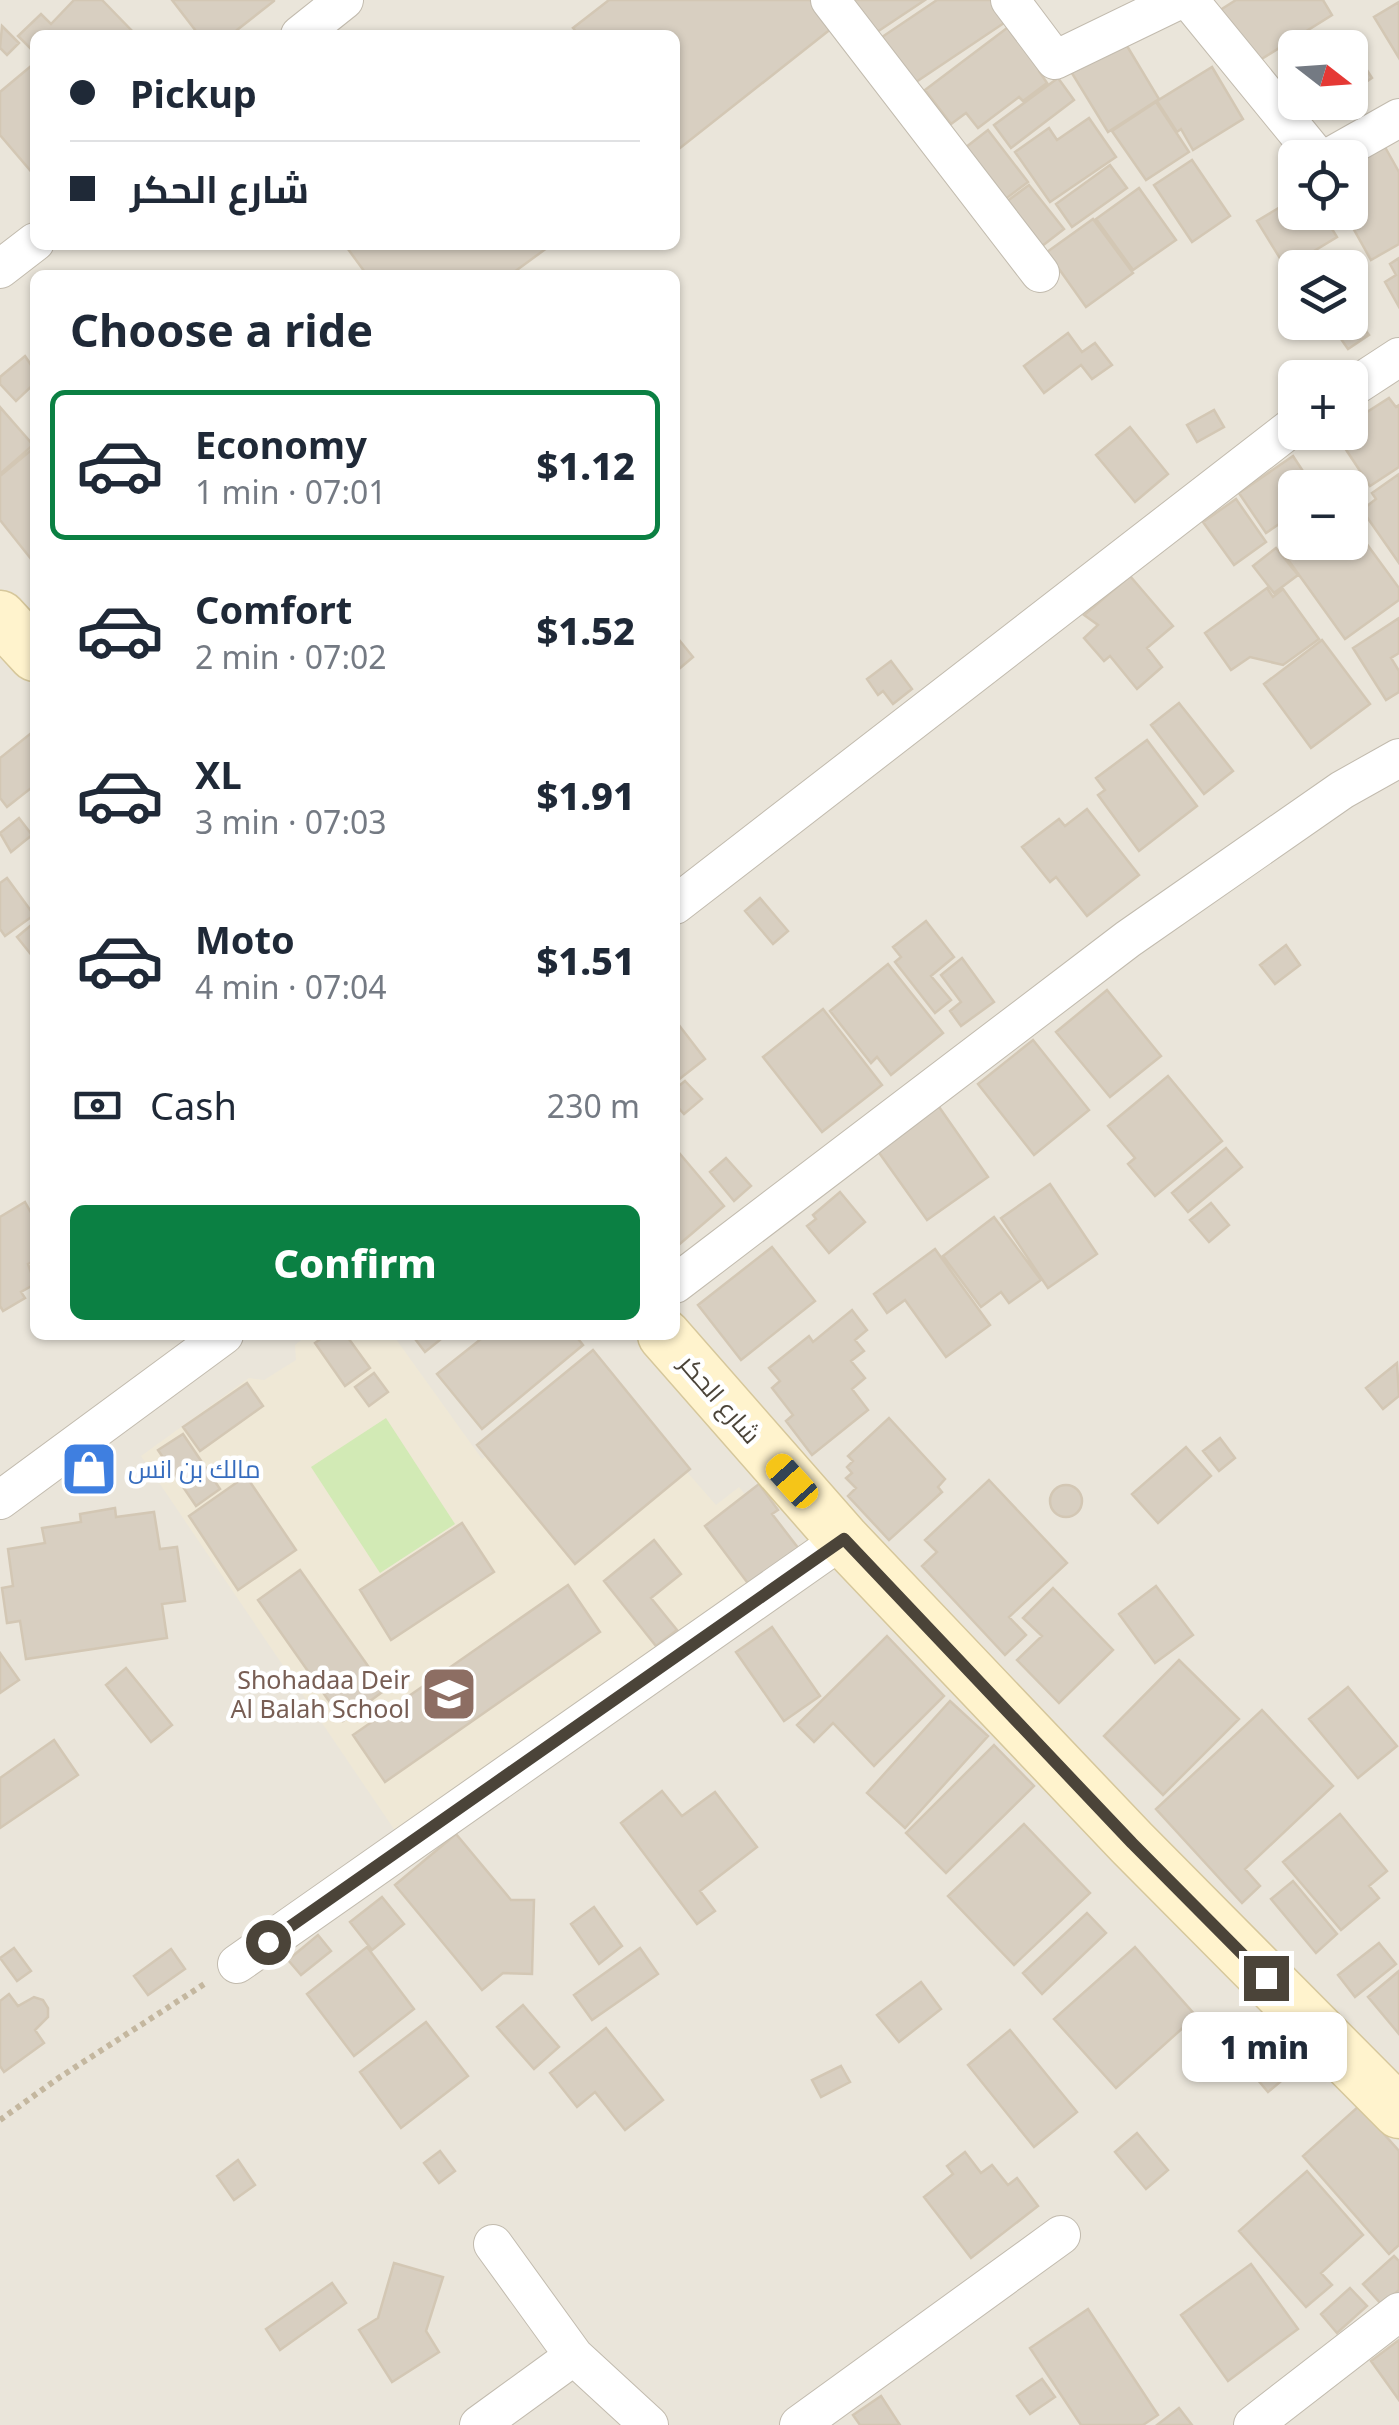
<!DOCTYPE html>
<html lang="en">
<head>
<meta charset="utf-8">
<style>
  :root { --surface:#fff; --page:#f6f6f7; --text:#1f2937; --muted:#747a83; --line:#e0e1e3; --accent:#0b8043 }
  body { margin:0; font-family:"Noto Sans",Cairo,sans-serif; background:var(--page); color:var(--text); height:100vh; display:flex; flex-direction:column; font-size:38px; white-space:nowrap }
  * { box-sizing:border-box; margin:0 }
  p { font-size:32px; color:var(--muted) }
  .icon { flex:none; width:55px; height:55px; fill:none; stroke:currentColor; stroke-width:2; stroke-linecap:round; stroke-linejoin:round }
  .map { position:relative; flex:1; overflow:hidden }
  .details { position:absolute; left:30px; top:270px; width:650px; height:1070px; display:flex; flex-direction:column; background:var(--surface); border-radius:15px; box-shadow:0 2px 8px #0004 }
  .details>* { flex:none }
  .hud { position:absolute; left:30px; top:30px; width:650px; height:220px; border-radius:15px; box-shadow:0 2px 8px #0004; display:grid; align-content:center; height:220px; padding:0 40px; background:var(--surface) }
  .needle { width:65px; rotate:107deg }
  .buttons { position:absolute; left:1278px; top:30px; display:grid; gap:20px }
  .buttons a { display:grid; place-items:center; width:90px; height:90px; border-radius:15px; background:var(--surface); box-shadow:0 2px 8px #0004; font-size:50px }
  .end { position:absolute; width:45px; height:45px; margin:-22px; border:12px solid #4b4439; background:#fff; box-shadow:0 0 0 5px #fff }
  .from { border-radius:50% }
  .bubble { position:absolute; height:70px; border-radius:15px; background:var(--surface); box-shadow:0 2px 8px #0004; font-size:32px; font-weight:800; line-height:70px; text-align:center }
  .car { position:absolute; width:30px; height:60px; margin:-30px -15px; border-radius:12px; box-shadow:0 0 8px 2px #0007; background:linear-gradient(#f5c518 24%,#345 0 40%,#f5c518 0 76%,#345 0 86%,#f5c518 0) }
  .hud b { display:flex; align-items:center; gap:35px; height:95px; font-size:38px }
  .hud b+b { border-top:2px solid var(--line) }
  .hud i { width:25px; height:25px; background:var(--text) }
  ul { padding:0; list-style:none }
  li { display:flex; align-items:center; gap:30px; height:150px; margin:0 20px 15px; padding:0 20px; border:5px solid transparent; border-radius:15px }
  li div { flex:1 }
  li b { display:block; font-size:38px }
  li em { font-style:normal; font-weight:800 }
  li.on { border-color:var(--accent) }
  li>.icon { width:90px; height:90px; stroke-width:1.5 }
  h2 { padding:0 40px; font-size:45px; line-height:120px }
  .pay { display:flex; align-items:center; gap:25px; height:110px; padding:0 40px; font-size:38px }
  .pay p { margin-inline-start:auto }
  .action { display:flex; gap:20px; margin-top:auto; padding:20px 40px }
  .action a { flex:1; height:115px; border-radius:15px; background:var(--accent); color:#fff; font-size:40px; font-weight:800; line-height:115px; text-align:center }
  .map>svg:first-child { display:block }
  .residential { fill:#eae5da; fill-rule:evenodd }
  .education { fill:#efe8d6 }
  .green { fill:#d2eab5 }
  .building { fill:#d8cfc1; stroke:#d3c7b4; stroke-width:2.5 }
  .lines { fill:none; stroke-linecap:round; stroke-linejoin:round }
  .street-casing { stroke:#c2bbae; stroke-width:40 }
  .secondary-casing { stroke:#d6c79b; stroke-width:55 }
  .path { stroke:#c4b79f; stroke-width:6; stroke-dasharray:5 5; stroke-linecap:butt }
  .street { stroke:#fff; stroke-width:38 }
  .secondary { stroke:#fff3cd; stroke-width:52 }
  .route { stroke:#4b4439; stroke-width:12 }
  .labels { text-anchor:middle; stroke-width:9; stroke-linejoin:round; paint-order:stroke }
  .street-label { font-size:25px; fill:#4b4439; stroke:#fff }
  .shop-label { font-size:25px; fill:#366cbe; stroke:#fff; text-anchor:start }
  .education-label { font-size:25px; fill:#785e54; stroke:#fff; text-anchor:end }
</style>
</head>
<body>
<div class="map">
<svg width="1399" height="2425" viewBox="0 0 1399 2425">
  <rect width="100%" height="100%" fill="#f6f3ec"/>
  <!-- residential -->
  <path class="residential" d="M0 0H1399V2425H0ZM35 35H675V245H35ZM1295 48H1350V102H1295ZM1295 158H1350V212H1295ZM1295 268H1350V322H1295ZM35 275H675V1335H35ZM1295 378H1350V432H1295ZM1295 488H1350V542H1295Z"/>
  <!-- education -->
  <path class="education" d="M308 1335H393L482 1459 597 1370 716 1505 739 1487 791 1551 400 1838 141 1456 249 1378 264 1380 296 1360 295 1345Z"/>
  <!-- green -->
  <path class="green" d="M386 1418 455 1524 380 1573 311 1467Z"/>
  <!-- building -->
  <path class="building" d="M74 0H102L136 35H35V53L18 36 41 14 51 24Z
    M172 0H274V1L237 30 239 35H199Z
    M609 0H810L832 28 675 152V35H579L573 28Z
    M851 0H925L871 36Z
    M937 0H1002L1013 17 913 84 882 37Z
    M1236 0H1323L1332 15 1247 68 1214 14Z
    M1399 2V58L1374 17Z
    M1015 22 1047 64 1039 71 1047 83 1023 101 1019 97 978 128 966 113 951 124 925 90Z
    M2 26 19 43 7 55 0 48Z
    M1124 41 1159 99 1108 132 1067 65Z
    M1352 47 1372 78 1350 93V48Z
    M31 66 35 71V176L0 135V92Z
    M1212 67 1243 119 1193 150 1181 129 1177 132 1157 101Z
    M1058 78 1074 100 1011 148 994 125Z
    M1156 102 1189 152 1146 180 1112 131Z
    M1300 102H1336L1311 119Z
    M1089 118 1116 157 1050 202 1015 152 1049 128 1057 140Z
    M988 130 1028 182 1000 203 961 151Z
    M1381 140 1399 172V244L1371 260 1344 212H1350V184L1357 179 1350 166Z
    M1192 160 1230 216 1192 242 1154 185Z
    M1110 165 1127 188 1072 227 1056 204Z
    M1029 185 1064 229 1037 250 1002 205Z
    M1139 188 1176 240 1133 270 1096 219Z
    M1295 198V212H1328L1324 216 1337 237 1286 268 1257 221Z
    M1093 219 1133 273 1086 307 1047 252Z
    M345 245H551L510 275H367Z
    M1399 258V307L1385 282 1396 275 1390 264Z
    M1354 315 1369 335 1348 349 1334 329 1343 322H1350Z
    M1068 333 1082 352 1095 343 1112 365 1092 379 1081 365 1044 393 1024 366Z
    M25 356 35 371V383L16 401 0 384V377Z
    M1389 398 1396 407 1399 405V467L1370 486 1335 433 1350 432V423Z
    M0 407 33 445 0 474Z
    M1214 410 1224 427 1197 442 1187 425Z
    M1130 427 1168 474 1135 502 1096 455Z
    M35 447V564L0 520V476Z
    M1293 456 1314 488H1295V513L1266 533 1239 493Z
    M1399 474V563L1362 510 1376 499 1372 493Z
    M1236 499 1266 542 1234 565 1203 522Z
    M1350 521 1399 588V600L1345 639 1284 554 1300 542H1309L1313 548 1321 542H1350Z
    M1276 548 1298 575 1274 593 1253 566Z
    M1130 576 1173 626 1147 648 1162 667 1137 689 1110 656 1104 661 1084 638 1098 625 1084 615Z
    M1267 588 1273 597 1283 589 1319 639 1283 665 1250 657 1231 670 1205 633Z
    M1399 618V653L1391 658 1399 671V692L1386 700 1353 648Z
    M1322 640 1370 704 1311 748 1264 684Z
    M680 641 693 657 679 669 675 664V645Z
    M891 661 912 689 893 704 883 691 878 695 867 679Z
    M1179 703 1233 771 1204 794 1151 725Z
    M35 730V785L7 807 0 798V758Z
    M1147 740 1197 806 1139 851 1098 795 1105 790 1096 778Z
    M1087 809 1139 875 1087 916 1056 877 1050 882 1022 847 1059 819 1065 826Z
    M19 818 32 835 11 852 0 833Z
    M7 878 34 915 5 936 0 929V883Z
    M760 898 788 931 773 944 745 911Z
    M926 921 954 957 931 976 951 1000 935 1013 895 962 901 957 893 947Z
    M35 922V955L33 957 17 937Z
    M1286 945 1300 965 1275 984 1260 965Z
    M962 958 994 1002 961 1026 950 1011 961 1002 941 975Z
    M888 964 943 1033 891 1075 877 1057 871 1063 830 1011Z
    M1107 990 1161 1056 1110 1097 1056 1032Z
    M823 1009 882 1085 822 1132 763 1057Z
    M675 1020 705 1059 678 1080 675 1077Z
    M1033 1040 1089 1110 1034 1155 978 1084Z
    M1168 1076 1222 1141 1155 1196 1128 1164 1135 1158 1108 1126Z
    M685 1081 702 1099 684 1114 675 1104V1089Z
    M937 1104 988 1177 927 1220 875 1147Z
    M675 1148 724 1206 675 1248Z
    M1226 1148 1242 1167 1188 1212 1172 1193Z
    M726 1158 751 1186 734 1201 710 1172Z
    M1050 1184 1097 1254 1048 1288 1001 1218Z
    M840 1192 865 1222 829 1253 807 1226 816 1219 813 1215Z
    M25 1202 35 1220V1260L28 1264 35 1284 21 1292 25 1298 3 1311 0 1306V1217Z
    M1211 1203 1229 1225 1209 1242 1190 1220Z
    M994 1217 1041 1280 1009 1303 1001 1292 981 1307 943 1256Z
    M772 1247 815 1301 741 1360 698 1305Z
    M935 1249 990 1325 946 1357 905 1300 887 1313 874 1294Z
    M852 1310 867 1330 855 1340 864 1351 851 1361 865 1378 852 1389 868 1410 812 1455 786 1421 793 1415 772 1388 780 1381 769 1368 809 1336 813 1342Z
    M326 1335H346L370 1368 345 1386 315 1343Z
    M412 1335H446L425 1352Z
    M486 1335H575L583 1345 482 1429 437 1374Z
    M593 1350 690 1469 575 1564 477 1445Z
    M1397 1363 1399 1396 1383 1409 1366 1388Z
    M374 1373 388 1392 369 1406 355 1387Z
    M247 1383 263 1406 200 1451 183 1427Z
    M889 1418 945 1479 938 1487 942 1492 889 1540 848 1496 856 1488 846 1478 852 1473 847 1467 853 1461 848 1456Z
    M183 1434 220 1489 196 1506 158 1450Z
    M1220 1438 1235 1458 1219 1471 1203 1451Z
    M1186 1447 1211 1476 1158 1523 1132 1494Z
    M246 1476 296 1550 238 1590 189 1516Z
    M989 1480 1067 1563 1009 1617 1026 1635 1005 1655 922 1566 937 1552 925 1540Z
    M759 1484 778 1510 772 1514 799 1549 750 1586 705 1526Z
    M1050 1501a16 16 0 1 1 32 0a16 16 0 1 1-32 0Z
    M115 1508 116 1517 154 1512 160 1549 177 1547 185 1601 162 1604 167 1638 26 1659 20 1621 7 1623 2 1588 13 1586 8 1549 45 1543 42 1528 81 1522 80 1514Z
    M462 1523 494 1572 391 1640 360 1590Z
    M654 1540 681 1574 651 1598 677 1630 656 1646 604 1581Z
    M300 1570 385 1690 343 1721 258 1600Z
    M568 1585 600 1632 385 1782 353 1735Z
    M1156 1586 1193 1635 1155 1663 1119 1614Z
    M1053 1588 1113 1650 1059 1703 1017 1660 1042 1636 1023 1618Z
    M772 1627 820 1696 784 1721 736 1652Z
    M887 1636 944 1696 874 1766 833 1723 814 1742 797 1725Z
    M0 1653 19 1680 0 1693Z
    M1179 1660 1239 1719 1163 1795 1104 1736Z
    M126 1668 172 1725 151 1742 106 1685Z
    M1348 1687 1397 1746 1358 1778 1309 1719Z
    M950 1701 988 1736 905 1828 867 1793Z
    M1262 1710 1333 1786 1245 1869 1260 1886 1242 1903 1156 1809Z
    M54 1740 78 1775 0 1828V1778Z
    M994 1745 1034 1786 946 1873 906 1833Z
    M662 1791 682 1816 715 1792 757 1847 700 1891 715 1911 697 1924 621 1823Z
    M1340 1814 1387 1871 1369 1886 1379 1898 1341 1930 1283 1862Z
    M1024 1824 1090 1893 1014 1965 948 1896Z
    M456 1834 511 1900H534L532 1974 503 1973 482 1990 395 1885Z
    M1293 1881 1337 1934 1316 1953 1271 1899Z
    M382 1897 404 1924 372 1950 350 1922Z
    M594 1907 622 1946 599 1964 571 1924Z
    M1087 1913 1106 1933 1042 1994 1023 1973Z
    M318 1935 331 1951 301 1975 288 1960Z
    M1379 1943 1396 1964 1355 1997 1338 1975Z
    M367 1947 414 2009 354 2056 307 1994Z
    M1135 1947 1196 2016 1116 2088 1054 2019Z
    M14 1948 31 1971 17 1981 0 1958Z
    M640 1948 658 1974 592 2020 574 1995Z
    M171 1949 185 1969 148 1995 134 1976Z
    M1399 1971V2034L1368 1997Z
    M921 1982 941 2009 899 2042 877 2015Z
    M9 1994 18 2006 34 1997 43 2000 48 2008V2017L35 2030 44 2043 4 2072 0 2066V2001Z
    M523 2005 559 2047 534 2069 497 2027Z
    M426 2022 468 2076 401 2128 360 2072Z
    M1284 2024 1311 2056 1268 2092 1235 2053 1267 2025 1274 2032Z
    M606 2028 663 2100 625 2130 595 2092 577 2107 550 2073Z
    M1010 2030 1077 2112 1034 2147 968 2065Z
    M841 2066 850 2082 821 2097 812 2080Z
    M1359 2106 1399 2151V2245L1389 2254 1303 2156Z
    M1137 2133 1168 2170 1146 2189 1115 2152Z
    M440 2151 455 2171 439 2183 424 2163Z
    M965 2152 981 2173 992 2165 1008 2185 1017 2178 1038 2206 971 2258 924 2197 953 2174 947 2166Z
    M238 2160 255 2185 234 2200 217 2176Z
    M1307 2171 1363 2235 1321 2273 1332 2285 1306 2307 1239 2231Z
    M1394 2256 1399 2261V2290L1382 2305 1363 2284Z
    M394 2263 443 2277 426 2331 439 2352 392 2382 359 2330 378 2318Z
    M1251 2264 1298 2329 1228 2381 1181 2315Z
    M332 2283 346 2303 280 2350 266 2329Z
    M1350 2288 1367 2306 1337 2333 1321 2314Z
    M1088 2309 1158 2415 1143 2425H1081L1030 2348Z
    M1399 2340V2400L1371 2361Z
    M1042 2379 1055 2397 1030 2414 1017 2396Z
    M881 2396 900 2425H860L853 2415Z
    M1179 2408 1192 2425H1157Z"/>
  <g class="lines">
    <!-- street casing -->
    <g class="street-casing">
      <path id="street" d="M830 0 1040 273
        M1010 0 1055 60 1179 0
        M1189 0 1318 158
        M300 35 344 0
        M1328 158 1399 118
        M0 269 35 242
        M1350 389 1399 357
        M675 905 1295 425
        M675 1284 1128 939 1342 790 1399 758
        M0 1500 224 1335
        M237 1964 843 1539
        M493 2244 574 2356
        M479 2425 574 2356 649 2425
        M799 2425 1061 2235
        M1253 2425 1399 2312"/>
    </g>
    <!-- secondary casing -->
    <g class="secondary-casing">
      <path id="secondary" d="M0 617 35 655
        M664 1335 843 1539 1132 1843 1399 2112"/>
    </g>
    <!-- path -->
    <path class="path" d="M0 2120 60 2077 206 1983"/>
    <!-- street -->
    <use href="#street" class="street"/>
    <!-- secondary -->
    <use href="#secondary" class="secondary"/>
  </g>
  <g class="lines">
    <!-- route -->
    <path class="route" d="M268 1942 844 1539 1132 1843 1266 1978"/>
  </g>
  <!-- icons -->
  <defs>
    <g id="shop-square" transform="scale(2.875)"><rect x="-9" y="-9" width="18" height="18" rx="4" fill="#3f7fe0" stroke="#fff"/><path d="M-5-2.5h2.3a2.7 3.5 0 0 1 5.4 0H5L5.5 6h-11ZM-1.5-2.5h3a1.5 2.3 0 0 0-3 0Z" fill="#fff"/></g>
    <g id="school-square" transform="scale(2.875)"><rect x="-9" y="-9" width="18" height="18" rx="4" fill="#8d6e63" stroke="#fff"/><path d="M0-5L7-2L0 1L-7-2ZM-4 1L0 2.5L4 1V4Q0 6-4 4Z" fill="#fff"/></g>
  </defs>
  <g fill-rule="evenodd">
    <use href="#shop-square" x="89" y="1469"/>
    <use href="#school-square" x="449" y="1694"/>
  </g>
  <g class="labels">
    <!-- street labels -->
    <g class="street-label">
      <text transform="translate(720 1399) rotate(49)" y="9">شارع الحكر</text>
    </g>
    <!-- shop labels -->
    <g class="shop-label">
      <text x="128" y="1478">مالك بن انس</text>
    </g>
    <!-- education labels -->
    <g class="education-label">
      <text x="410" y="1689">Shohadaa Deir<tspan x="410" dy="29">Al Balah School</tspan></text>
    </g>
  </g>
</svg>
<div class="buttons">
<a><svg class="needle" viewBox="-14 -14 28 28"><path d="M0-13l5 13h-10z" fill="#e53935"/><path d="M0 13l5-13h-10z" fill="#747a83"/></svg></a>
<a><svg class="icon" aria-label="locate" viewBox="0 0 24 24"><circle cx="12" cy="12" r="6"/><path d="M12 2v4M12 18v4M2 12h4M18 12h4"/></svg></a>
<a><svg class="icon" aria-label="layers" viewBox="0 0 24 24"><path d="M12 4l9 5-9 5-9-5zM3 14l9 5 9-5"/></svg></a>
<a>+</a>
<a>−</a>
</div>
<i class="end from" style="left:268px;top:1942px"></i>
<i class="end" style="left:1266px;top:1978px"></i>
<div class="bubble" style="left:1182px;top:2012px;width:165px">1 min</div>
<i class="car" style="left:792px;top:1481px;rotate:318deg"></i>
<div class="hud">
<b><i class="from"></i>Pickup</b>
<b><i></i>شارع الحكر</b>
</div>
<section class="details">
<h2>Choose a ride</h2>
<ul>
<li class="on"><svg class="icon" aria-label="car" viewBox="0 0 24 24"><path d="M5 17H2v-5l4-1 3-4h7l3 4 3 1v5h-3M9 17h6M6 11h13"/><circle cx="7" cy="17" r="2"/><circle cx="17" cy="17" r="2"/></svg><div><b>Economy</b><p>1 min · 07:01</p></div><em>$1.12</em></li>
<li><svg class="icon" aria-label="car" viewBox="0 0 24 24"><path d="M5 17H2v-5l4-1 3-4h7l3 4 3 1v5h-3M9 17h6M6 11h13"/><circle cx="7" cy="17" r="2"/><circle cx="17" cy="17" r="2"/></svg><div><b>Comfort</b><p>2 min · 07:02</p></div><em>$1.52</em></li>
<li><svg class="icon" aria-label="car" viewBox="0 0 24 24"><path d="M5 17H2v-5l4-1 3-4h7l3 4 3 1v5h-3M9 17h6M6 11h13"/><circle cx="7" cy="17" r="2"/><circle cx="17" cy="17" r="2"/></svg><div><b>XL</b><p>3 min · 07:03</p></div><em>$1.91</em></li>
<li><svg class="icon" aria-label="car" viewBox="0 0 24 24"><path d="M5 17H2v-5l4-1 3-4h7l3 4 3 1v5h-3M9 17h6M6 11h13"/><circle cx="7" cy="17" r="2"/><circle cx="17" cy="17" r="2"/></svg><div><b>Moto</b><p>4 min · 07:04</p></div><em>$1.51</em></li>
</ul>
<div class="pay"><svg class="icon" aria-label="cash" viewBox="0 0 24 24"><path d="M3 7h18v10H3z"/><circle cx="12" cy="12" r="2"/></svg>Cash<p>230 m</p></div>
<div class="action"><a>Confirm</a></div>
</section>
</div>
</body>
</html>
